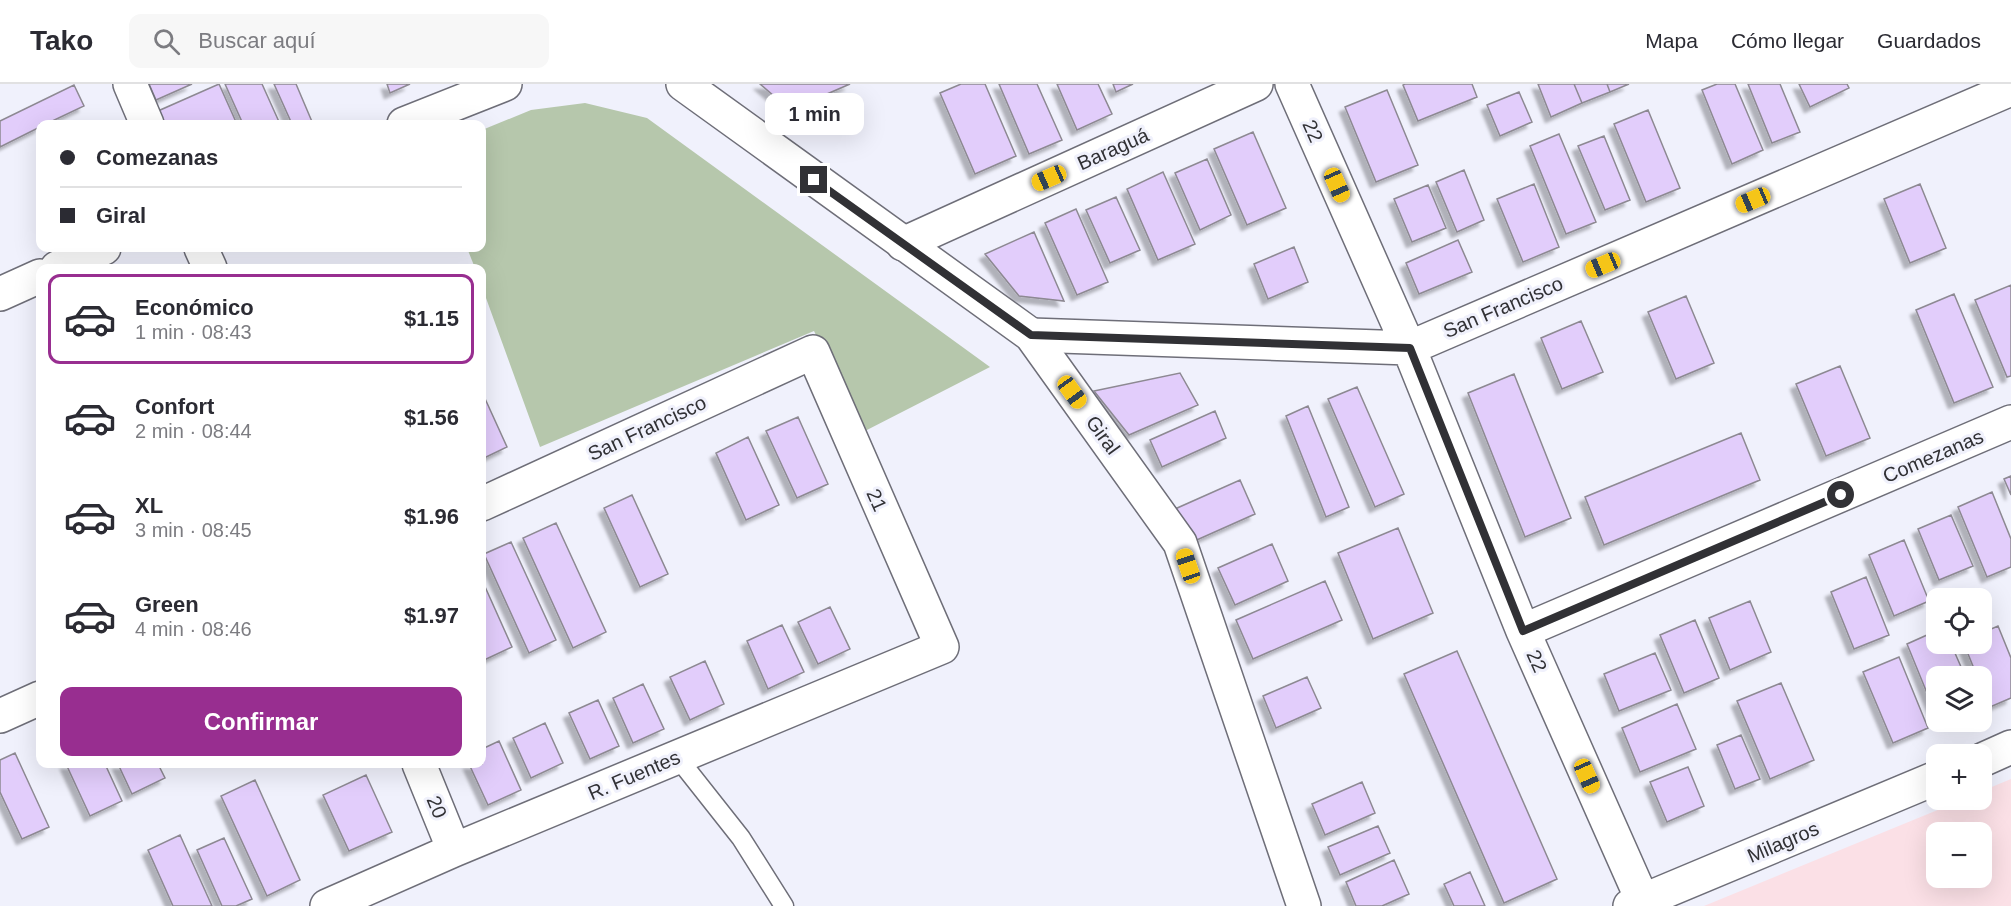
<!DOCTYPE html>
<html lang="es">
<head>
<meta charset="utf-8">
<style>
  :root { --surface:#fff; --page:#f7f7f7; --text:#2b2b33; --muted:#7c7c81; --line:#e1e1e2; --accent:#982e90 }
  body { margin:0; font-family:Arial,sans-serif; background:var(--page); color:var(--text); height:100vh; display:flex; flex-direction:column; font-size:22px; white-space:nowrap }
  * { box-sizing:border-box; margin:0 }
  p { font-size:20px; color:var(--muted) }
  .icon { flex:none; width:33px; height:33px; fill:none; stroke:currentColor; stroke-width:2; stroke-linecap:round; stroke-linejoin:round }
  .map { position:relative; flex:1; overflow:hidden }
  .panel { position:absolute; left:36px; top:180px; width:450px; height:504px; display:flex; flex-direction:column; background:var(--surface); border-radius:12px; box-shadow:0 6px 24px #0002 }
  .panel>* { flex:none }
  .top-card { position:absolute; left:36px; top:36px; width:450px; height:132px; border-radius:12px; box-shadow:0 6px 24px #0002; display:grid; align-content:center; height:132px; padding:0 24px; background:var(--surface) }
  .buttons { position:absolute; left:1926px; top:504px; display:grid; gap:12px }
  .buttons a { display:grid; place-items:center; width:66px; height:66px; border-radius:12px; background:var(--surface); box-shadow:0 6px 24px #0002; font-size:30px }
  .end { position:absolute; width:27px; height:27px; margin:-14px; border:8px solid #313135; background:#fff; box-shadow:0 0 0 3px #fff }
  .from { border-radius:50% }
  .bubble { position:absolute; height:42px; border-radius:12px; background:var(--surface); box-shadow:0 6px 24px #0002; font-size:20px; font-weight:700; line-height:42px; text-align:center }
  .car { position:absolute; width:18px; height:36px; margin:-18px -9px; border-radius:8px; box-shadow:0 0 4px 2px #0007; background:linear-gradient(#f5c518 24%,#345 0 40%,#f5c518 0 76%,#345 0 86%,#f5c518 0) }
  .top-card b { display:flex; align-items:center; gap:21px; height:57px; font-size:22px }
  .top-card b+b { border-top:2px solid var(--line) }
  .top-card i { width:15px; height:15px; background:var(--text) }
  ul { padding:10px 0 0; list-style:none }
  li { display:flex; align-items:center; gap:18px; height:90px; margin:0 12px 9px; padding:0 12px; border:3px solid transparent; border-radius:12px }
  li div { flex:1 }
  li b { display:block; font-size:22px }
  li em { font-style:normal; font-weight:700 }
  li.active { border-color:var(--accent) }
  li>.icon { width:54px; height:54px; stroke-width:1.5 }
  .action { display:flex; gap:12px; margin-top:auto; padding:12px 24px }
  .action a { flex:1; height:69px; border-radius:12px; background:var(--accent); color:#fff; font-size:24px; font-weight:700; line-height:69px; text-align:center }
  header { display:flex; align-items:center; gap:36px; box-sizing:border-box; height:84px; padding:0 30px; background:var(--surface); border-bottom:2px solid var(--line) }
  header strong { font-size:28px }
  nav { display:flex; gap:33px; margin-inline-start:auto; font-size:21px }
  .search { width:420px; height:54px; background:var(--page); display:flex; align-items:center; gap:15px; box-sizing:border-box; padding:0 21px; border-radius:12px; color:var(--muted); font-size:22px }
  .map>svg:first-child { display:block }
  .industrial { fill:#fbe0e6; fill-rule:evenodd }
  .green { fill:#b6c7ac }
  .building { fill:#e2cdfb; stroke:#8d8992; stroke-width:1.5; filter:url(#shadow) }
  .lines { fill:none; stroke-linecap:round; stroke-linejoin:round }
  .lane-casing { stroke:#6e6e78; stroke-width:21 }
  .street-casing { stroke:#6e6e78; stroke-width:36 }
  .secondary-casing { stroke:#6e6e78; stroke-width:36 }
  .lane { stroke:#fff; stroke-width:18 }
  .street { stroke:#fff; stroke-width:33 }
  .secondary { stroke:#fff; stroke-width:33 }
  .route { stroke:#313135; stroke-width:8 }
  .labels { text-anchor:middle; stroke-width:6; stroke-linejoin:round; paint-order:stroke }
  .street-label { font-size:20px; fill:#313135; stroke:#f0f1fc }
</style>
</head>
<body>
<header>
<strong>Tako</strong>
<div class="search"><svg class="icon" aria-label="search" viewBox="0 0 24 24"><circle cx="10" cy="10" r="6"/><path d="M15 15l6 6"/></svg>Buscar aquí</div>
<nav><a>Mapa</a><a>Cómo llegar</a><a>Guardados</a></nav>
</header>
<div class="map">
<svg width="2011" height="822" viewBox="0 0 2011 822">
  <defs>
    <filter id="shadow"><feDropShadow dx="-5.5" dy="5.5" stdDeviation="1.5" flood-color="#0004"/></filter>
  </defs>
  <rect width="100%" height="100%" fill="#f0f1fc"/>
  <!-- industrial -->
  <path class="industrial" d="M2011 695V822H1704L1962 716H1982V707ZM1936 748H1982V794H1936Z"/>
  <!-- green -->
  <path class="green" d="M585 19 647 34 990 283 863 348 814 247 540 363 482 203V184H475L467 164H482V46L531 26Z"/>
  <!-- building -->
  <path class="building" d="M149 0H192L156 16Z
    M219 0 236 38 230 40H164L158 27Z
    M225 0H262L280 40H243Z
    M274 0H296L313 40H292Z
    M387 0H410L390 9Z
    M760 0H850L790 26Z
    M961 0H985L1016 72 975 90 940 9Z
    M999 0H1037L1062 56 1029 70Z
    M1057 0H1098L1112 30 1077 46Z
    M1113 0H1133L1116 8Z
    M1405 0H1472L1477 13 1418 37 1403 1Z
    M1538 0H1574L1582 19 1551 33Z
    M1574 0H1607L1610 8 1582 19Z
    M1607 0H1629L1610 8Z
    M1717 0H1735L1763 66 1732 80 1702 6Z
    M1748 0H1780L1800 48 1772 59Z
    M1799 0H1847L1849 4 1810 23Z
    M74 1 84 22 46 40H40V43L0 63V37Z
    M1387 6 1418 81 1376 98 1345 23Z
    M1519 8 1532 38 1500 52 1487 21Z
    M1648 26 1680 104 1646 118 1614 40Z
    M1253 48 1286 124 1247 141 1214 65Z
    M1559 50 1596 138 1566 150 1530 62Z
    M1604 52 1630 116 1605 126 1578 62Z
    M1207 75 1231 131 1200 146 1175 89Z
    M1464 86 1484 136 1457 148 1436 98Z
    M1163 88 1195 160 1158 176 1127 105Z
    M1534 100 1559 163 1523 178 1497 115Z
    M1920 100 1946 164 1910 179 1884 115Z
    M1428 101 1446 144 1412 158 1394 115Z
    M1116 113 1140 166 1110 179 1086 126Z
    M1076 125 1108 198 1077 211 1045 139Z
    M1034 148 1064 217 1019 212 985 170Z
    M1458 156 1472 188 1419 210 1406 179Z
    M1294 163 1308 198 1268 215 1254 180Z
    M2011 201V292L2007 293 1975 216Z
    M1954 210 1993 303 1954 319 1916 226Z
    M1686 212 1714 279 1676 295 1648 228Z
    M1581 237 1603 288 1562 305 1541 254Z
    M1840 282 1870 354 1826 372 1796 300Z
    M1180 289 1198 321 1129 351 1094 307Z
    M1514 290 1571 434 1525 453 1468 309Z
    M1357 303 1404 410 1375 423 1328 315Z
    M482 308 507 363 482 375Z
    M1308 322 1349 423 1326 433 1286 332Z
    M1215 327 1226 354 1162 383 1150 356Z
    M798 333 828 400 797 414 766 347Z
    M1741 349 1760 396 1604 461 1585 413Z
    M748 353 779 421 746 436 716 369Z
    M2011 392V411L2004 395Z
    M1240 396 1255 430 1190 459 1175 425Z
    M1992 408 2011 455V483L1987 493 1958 423Z
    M632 411 668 490 640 503 604 424Z
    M1951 431 1973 482 1939 496 1918 445Z
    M556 439 606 548 573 564 523 454Z
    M1398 444 1433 529 1373 555 1338 469Z
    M1904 456 1929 517 1894 532 1869 471Z
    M511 458 556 556 529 569 484 470Z
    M1272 460 1288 497 1235 521 1218 484Z
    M1866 493 1889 551 1854 565 1831 508Z
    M482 496 512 563 482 577Z
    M1325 497 1342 536 1253 575 1236 536Z
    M1750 517 1771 568 1730 586 1709 534Z
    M830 523 850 565 818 580 798 538Z
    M1695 536 1719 594 1684 609 1660 551Z
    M782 541 804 588 768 605 747 557Z
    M1998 542 2011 574V614L1990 623 1982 603V592H1977L1964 560H1982V549Z
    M1936 547V560H1951L1965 592H1936V631L1907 560Z
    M1457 567 1557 795 1504 819 1404 590Z
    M1655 569 1671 606 1619 627 1604 590Z
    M1899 573 1928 644 1893 659 1863 588Z
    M705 577 724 620 690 636 670 593Z
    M1307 593 1321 624 1276 644 1263 612Z
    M1781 599 1814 676 1770 695 1737 617Z
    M643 600 664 645 633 659 613 614Z
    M598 616 619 662 590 675 569 629Z
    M1677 620 1696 665 1640 688 1622 644Z
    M545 639 563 679 531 694 513 654Z
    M1741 651 1760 695 1735 705 1717 661Z
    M499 657 521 706 488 721 469 680H482V665Z
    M15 669 49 743 22 755 0 708V676Z
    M66 680H105L122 717 90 732Z
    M118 680H158L165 694 132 710Z
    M1688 683 1704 722 1667 738 1650 698Z
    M366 691 392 748 349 767 323 711Z
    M255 696 300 796 267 812 221 712Z
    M1362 698 1375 729 1325 751 1312 720Z
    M1378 742 1390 769 1340 791 1328 763Z
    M180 751 212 822H173L148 766Z
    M224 754 252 815 236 822H222L197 766Z
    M1394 776 1409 810 1382 822H1356L1346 798Z
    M1470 788 1485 822H1454L1444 800Z"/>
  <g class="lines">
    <!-- lane casing -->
    <g class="lane-casing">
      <path id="lane" d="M677 673 741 754 784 822"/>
    </g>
    <!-- street casing -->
    <g class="street-casing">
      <path id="street" d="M130 0 147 40
        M1292 0 1409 264 1523 547 1645 822
        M903 160 1256 0
        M201 164 210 184
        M1031 251 1409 264 2011 5
        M1523 547 2011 338
        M0 632 40 614
        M1982 676 2011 663
        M419 680 454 766
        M327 822 454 766 942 563 813 268 482 420
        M1630 822 1936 694"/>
    </g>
    <!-- secondary casing -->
    <g class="secondary-casing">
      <path id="secondary" d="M683 0 1031 251 1180 459 1304 822
        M404 40 505 0
        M57 184 104 164
        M0 210 40 192"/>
    </g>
    <!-- lane -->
    <use href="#lane" class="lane"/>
    <!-- street -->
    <use href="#street" class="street"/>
    <!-- secondary -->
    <use href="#secondary" class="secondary"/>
  </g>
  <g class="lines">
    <!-- route -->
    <path class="route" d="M814 96 1031 251 1410 264 1523 547 1841 411"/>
  </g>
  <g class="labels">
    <!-- street labels -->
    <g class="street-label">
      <text transform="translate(1313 47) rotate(66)" y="7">22</text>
      <text transform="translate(1113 65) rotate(-24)" y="7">Baraguá</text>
      <text transform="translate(1503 223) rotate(-23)" y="7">San Francisco</text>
      <text transform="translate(647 344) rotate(-25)" y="7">San Francisco</text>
      <text transform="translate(1103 351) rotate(54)" y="7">Giral</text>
      <text transform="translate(1933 372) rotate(-23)" y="7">Comezanas</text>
      <text transform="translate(877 416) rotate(66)" y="7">21</text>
      <text transform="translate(1537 577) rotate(66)" y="7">22</text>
      <text transform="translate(634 691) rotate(-23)" y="7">R. Fuentes</text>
      <text transform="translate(437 723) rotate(68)" y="7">20</text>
      <text transform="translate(1783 758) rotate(-23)" y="7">Milagros</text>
    </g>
  </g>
</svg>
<div class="buttons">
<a><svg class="icon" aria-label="locate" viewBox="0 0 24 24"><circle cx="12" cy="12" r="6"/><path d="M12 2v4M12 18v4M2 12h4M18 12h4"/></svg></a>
<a><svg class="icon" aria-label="layers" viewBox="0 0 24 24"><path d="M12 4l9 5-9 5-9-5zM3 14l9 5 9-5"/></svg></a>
<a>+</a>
<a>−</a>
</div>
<i class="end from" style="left:1841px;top:411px"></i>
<i class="end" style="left:814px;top:96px"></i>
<div class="bubble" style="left:765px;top:9px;width:99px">1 min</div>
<i class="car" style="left:1049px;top:94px;rotate:246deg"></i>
<i class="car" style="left:1337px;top:101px;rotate:156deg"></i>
<i class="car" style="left:1753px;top:116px;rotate:247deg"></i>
<i class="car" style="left:1603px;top:181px;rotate:247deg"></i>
<i class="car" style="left:1072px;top:308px;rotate:144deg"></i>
<i class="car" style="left:1188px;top:482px;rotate:341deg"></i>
<i class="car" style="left:1587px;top:692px;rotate:156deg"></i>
<div class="top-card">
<b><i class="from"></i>Comezanas</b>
<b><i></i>Giral</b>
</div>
<section class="panel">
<ul>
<li class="active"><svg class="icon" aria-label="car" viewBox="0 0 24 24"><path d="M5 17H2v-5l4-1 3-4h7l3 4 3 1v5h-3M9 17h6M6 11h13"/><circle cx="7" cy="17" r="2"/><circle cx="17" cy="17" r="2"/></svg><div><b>Económico</b><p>1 min · 08:43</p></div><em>$1.15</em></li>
<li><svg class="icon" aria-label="car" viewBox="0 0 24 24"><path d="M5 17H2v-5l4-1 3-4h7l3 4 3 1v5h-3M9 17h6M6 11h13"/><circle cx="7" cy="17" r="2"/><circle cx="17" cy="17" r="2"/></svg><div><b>Confort</b><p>2 min · 08:44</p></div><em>$1.56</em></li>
<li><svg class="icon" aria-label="car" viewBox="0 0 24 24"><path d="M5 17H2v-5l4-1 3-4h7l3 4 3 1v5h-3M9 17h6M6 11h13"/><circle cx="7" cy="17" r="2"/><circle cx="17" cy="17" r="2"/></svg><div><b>XL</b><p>3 min · 08:45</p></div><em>$1.96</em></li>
<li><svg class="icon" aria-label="car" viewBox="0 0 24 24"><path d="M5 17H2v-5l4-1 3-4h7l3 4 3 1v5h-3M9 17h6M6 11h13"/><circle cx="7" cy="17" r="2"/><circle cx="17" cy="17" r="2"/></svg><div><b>Green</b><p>4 min · 08:46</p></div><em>$1.97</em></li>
</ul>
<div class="action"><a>Confirmar</a></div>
</section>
</div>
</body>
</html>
